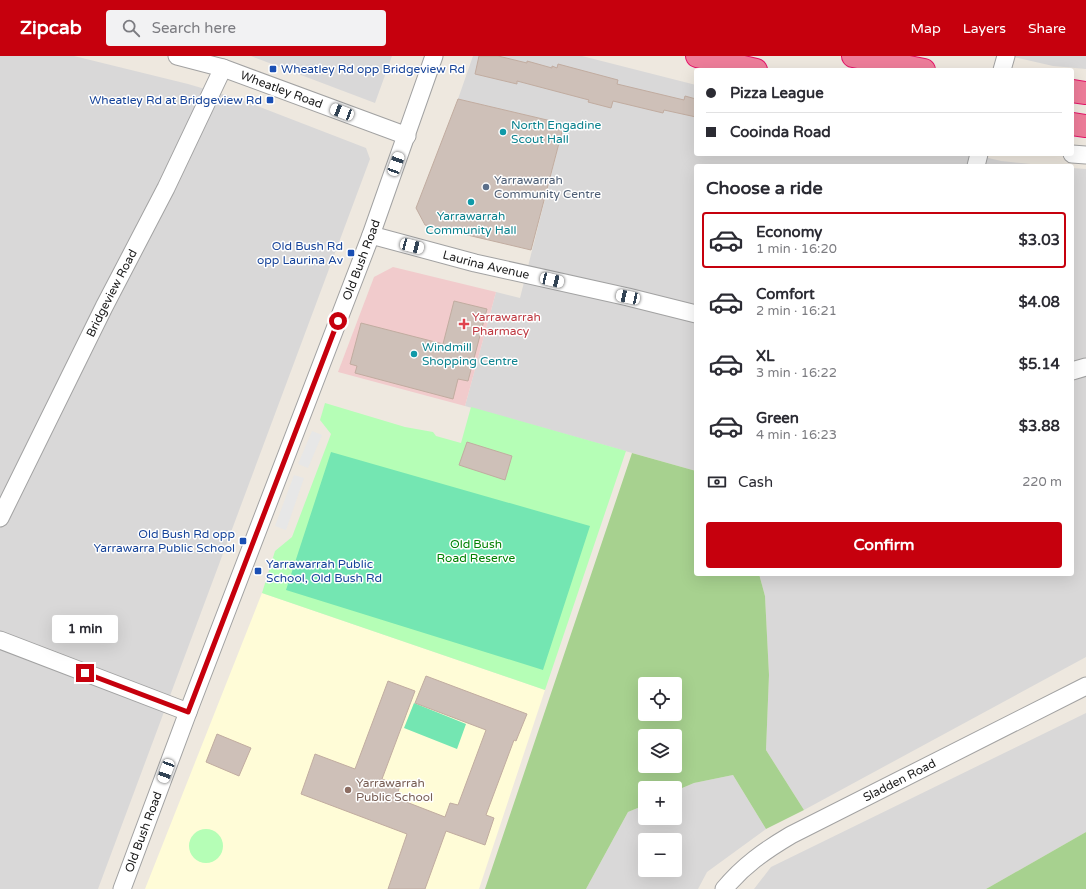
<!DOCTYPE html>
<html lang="en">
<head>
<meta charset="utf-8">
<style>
  :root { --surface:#fff; --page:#f2f2f3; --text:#2b2b33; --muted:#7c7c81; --line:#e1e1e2; --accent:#c6000d }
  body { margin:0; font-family:"Varela Round",sans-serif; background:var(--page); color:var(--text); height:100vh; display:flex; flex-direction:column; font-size:15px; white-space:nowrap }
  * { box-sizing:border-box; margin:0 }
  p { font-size:13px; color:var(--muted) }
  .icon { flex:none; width:22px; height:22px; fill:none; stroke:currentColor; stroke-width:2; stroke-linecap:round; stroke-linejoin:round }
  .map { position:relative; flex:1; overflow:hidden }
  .sheet { position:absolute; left:694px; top:108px; width:380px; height:412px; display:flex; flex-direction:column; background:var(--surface); border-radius:4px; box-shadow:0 4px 16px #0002 }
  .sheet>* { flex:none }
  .guide { position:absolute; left:694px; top:12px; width:380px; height:88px; border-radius:4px; box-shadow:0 4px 16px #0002; display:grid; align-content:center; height:88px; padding:0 12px; background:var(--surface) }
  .tools { position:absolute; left:638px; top:621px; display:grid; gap:8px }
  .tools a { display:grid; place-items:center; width:44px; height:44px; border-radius:4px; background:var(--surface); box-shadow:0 4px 16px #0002; font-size:20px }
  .end { position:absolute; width:18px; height:18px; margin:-9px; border:5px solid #c6000d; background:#fff; box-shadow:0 0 0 2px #fff }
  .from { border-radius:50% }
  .bubble { position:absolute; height:28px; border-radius:4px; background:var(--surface); box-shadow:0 4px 16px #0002; font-size:13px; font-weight:700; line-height:28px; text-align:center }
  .car { position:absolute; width:12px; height:24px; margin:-12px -6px; border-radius:5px; box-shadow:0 0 3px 1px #0007; background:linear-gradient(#fff 24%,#345 0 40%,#fff 0 76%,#345 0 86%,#fff 0) }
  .guide b { display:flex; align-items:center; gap:14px; height:38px; font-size:15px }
  .guide b+b { border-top:1px solid var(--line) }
  .guide i { width:10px; height:10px; background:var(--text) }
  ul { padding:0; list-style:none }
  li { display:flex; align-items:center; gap:12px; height:56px; margin:0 8px 6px; padding:0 4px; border:2px solid transparent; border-radius:4px }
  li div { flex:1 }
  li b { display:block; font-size:15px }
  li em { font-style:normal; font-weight:700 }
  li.selected { border-color:var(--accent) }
  li>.icon { width:36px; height:36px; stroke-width:1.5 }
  h2 { padding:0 12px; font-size:18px; line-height:48px }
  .pay { display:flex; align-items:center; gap:10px; height:44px; padding:0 12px; font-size:15px }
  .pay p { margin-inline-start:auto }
  .cta { display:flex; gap:8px; margin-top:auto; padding:8px 12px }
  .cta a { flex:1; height:46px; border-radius:4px; background:var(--accent); color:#fff; font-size:16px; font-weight:700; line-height:46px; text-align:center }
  header { display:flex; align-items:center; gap:24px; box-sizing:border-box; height:56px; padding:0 20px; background:var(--accent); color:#fff }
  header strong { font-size:19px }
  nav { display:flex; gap:22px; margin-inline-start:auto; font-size:14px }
  .search { width:280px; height:36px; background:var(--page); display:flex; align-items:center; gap:10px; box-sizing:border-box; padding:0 14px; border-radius:4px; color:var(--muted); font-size:15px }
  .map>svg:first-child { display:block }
  .residential { fill:#d9d8d8; fill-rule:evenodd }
  .commercial { fill:#f1cbcc }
  .education { fill:#fffcd7 }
  .forest { fill:#a7d18f; fill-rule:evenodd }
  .park { fill:#b5feb6 }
  .pitch { fill:#74e6b2 }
  .parking { fill:#e7e7e7 }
  .building { fill:#cec0b8; stroke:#c1aca0 }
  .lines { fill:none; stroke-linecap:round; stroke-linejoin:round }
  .minor-casing { stroke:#a2a2a2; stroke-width:19 }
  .highway-casing { stroke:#e51369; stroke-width:24 }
  .minor { stroke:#fff; stroke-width:17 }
  .highway { stroke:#ee7d9a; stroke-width:22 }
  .route { stroke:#c6000d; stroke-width:5 }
  .transit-dot { fill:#1a4fb4; stroke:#fff; stroke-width:1.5 }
  .culture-dot { fill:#0f9aa8; stroke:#fff; stroke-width:1.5 }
  .service-dot { fill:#5c6f8a; stroke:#fff; stroke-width:1.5 }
  .health-dot { fill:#e0444e; stroke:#fff; stroke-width:1.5 }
  .education-dot { fill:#8d6e63; stroke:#fff; stroke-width:1.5 }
  .labels { text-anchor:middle; stroke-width:3; stroke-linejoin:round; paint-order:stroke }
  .transit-label { font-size:12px; fill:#164399; stroke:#fff; text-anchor:end }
  .street-label { font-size:12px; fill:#1b1b1b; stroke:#fff }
  .culture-label { font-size:12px; fill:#0d838f; stroke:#fff; text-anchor:start }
  .service-label { font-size:12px; fill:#4e5e75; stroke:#fff; text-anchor:start }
  .health-label { font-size:12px; fill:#be3a42; stroke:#fff; text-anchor:start }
  .park-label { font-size:12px; fill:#018103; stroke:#fff }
  .education-label { font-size:12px; fill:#785e54; stroke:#fff; text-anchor:start }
</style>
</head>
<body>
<header>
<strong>Zipcab</strong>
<div class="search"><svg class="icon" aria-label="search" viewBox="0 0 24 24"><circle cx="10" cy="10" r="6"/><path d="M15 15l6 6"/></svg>Search here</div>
<nav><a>Map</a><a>Layers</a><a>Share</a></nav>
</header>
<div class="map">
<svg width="1086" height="833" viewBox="0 0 1086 833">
  <rect width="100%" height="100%" fill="#eee8df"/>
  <!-- residential -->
  <path class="residential" d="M0 0H74L188 28 239 43 366 92 370 103 98 833H0Z
    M251 0H392L375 47Z
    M473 0H582L696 29V98H972L1001 105 1051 110H696V415L465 350 496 236 520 242 564 68 458 43Z
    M1009 0H1086V13L1053 10Z
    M1072 112 1086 113V601L804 754 766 694 769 619 765 540 759 518H1072Z
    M1086 657V776L986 833H754L771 811Z
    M733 719 766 773 707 816 698 833H586L628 756 645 749V762H675V735L694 727ZM645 784H675V814H645Z"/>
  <!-- commercial -->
  <path class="commercial" d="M393 211 496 236 465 350 338 316 374 221Z"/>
  <!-- education -->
  <path class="education" d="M262 537 545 634 479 833H145Z"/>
  <!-- forest -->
  <path class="forest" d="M632 397 696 415V518H759L765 540 769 619 766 694 804 754 766 773 733 719 694 727 675 735V732H645V749L628 756 586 833H485ZM645 628H675V658H645ZM645 680H675V710H645Z
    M1086 776V833H986Z"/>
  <!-- park -->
  <path class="park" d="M325 347 405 371 433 376 436 380 461 387 471 351 626 395 545 634 262 537 275 495 292 481 331 378 320 364Z
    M189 790a17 17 0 1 1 34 0a17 17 0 1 1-34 0Z"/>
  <!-- pitch -->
  <path class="pitch" d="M331 396 590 470 543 614 286 534Z
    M414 647 466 668 457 693 404 672Z"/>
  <!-- parking -->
  <path class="parking" d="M312 375 322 379 308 412 298 408Z
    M294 419 304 422 286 474 275 470Z"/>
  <!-- building -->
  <path class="building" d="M479 0H498L527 7V5L552 12V10L557 12 558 8 618 24 617 28 684 44 685 40 696 43V61L664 54 663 57 613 45 611 52 588 46 589 44 517 25V28L475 18Z
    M458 43 564 68 531 194 425 169 416 152Z
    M454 245 487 253 468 325 458 323 453 343 355 317 357 310 350 308 361 267 443 288Z
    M467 386 512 400 505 424 459 409Z
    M426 620 527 658 516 685 514 684 486 759 494 762 485 789 446 775 425 833H388L407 778 301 738 315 698 355 713 388 625 415 635 382 723 400 730 396 742 445 761 450 747 458 749 486 674 415 647Z
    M217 678 251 692 239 720 206 706Z"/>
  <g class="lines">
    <!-- minor casing -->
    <g class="minor-casing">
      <g id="minor">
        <path id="s1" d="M177 0 223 12 407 80"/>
        <path d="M1002 14 1006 0"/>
        <path d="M1072 98 1086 99"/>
        <path d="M976 110 979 98"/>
        <path id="s2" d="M371 179 475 207 628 241 696 258"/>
        <path d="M1072 315 1086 311"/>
        <path id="s3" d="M0 462 104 251 166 132 223 12"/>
        <path d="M0 584 188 656"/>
        <path id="s4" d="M122 833 188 656 371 179 434 0"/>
        <path id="s5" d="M724 833C743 810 764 795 791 779L1086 630"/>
      </g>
    </g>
    <!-- highway casing -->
    <g class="highway-casing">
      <path id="highway" d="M697 0 756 14
        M853 0 924 14
        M1072 35 1086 37
        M1072 68 1086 70"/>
    </g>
    <!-- minor -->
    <use href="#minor" class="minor"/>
    <!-- highway -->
    <use href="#highway" class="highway"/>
  </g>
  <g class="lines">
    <!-- route -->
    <path class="route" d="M85 617 188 656 338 265"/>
  </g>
  <!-- markers -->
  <g class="transit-dot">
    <rect x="269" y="9" width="8" height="8" rx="2"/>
    <rect x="266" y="40" width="8" height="8" rx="2"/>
    <rect x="347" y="193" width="8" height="8" rx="2"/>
    <rect x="239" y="481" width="8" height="8" rx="2"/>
    <rect x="254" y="511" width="8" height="8" rx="2"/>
  </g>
  <g class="culture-dot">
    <circle cx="503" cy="76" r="4"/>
    <circle cx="471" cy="146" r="4"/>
    <circle cx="414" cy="298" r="4"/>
  </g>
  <circle class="service-dot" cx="486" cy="131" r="4"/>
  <path class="health-dot" d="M462 262h4v4h4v4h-4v4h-4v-4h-4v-4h4z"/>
  <circle class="education-dot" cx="348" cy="734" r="4"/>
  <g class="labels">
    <!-- transit labels -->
    <g class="transit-label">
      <text x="281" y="17" text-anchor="start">Wheatley Rd opp Bridgeview Rd</text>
      <text x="262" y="48">Wheatley Rd at Bridgeview Rd</text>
      <text x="343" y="194">Old Bush Rd<tspan x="343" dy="14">opp Laurina Av</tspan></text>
      <text x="235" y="482">Old Bush Rd opp<tspan x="235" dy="14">Yarrawarra Public School</tspan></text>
      <text x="266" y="512" text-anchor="start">Yarrawarrah Public<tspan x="266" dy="14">School, Old Bush Rd</tspan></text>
    </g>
    <!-- street labels -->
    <g class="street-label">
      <text dy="4" stroke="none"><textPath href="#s1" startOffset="110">Wheatley Road</textPath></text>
      <text dy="4" stroke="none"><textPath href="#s4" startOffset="673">Old Bush Road</textPath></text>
      <text dy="4" stroke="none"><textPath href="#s2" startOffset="119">Laurina Avenue</textPath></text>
      <text dy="4" stroke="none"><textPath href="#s3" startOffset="251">Bridgeview Road</textPath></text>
      <text dy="4" stroke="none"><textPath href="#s5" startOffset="208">Sladden Road</textPath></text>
      <text dy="4" stroke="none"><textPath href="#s4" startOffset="61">Old Bush Road</textPath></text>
    </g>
    <!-- culture labels -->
    <g class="culture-label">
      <text x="511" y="73">North Engadine<tspan x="511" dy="14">Scout Hall</tspan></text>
      <text x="471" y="164" text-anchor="middle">Yarrawarrah<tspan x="471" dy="14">Community Hall</tspan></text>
      <text x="422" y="295">Windmill<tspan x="422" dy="14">Shopping Centre</tspan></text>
    </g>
    <!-- service labels -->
    <g class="service-label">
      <text x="494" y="128">Yarrawarrah<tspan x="494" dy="14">Community Centre</tspan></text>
    </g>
    <!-- health labels -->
    <g class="health-label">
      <text x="472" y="265">Yarrawarrah<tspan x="472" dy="14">Pharmacy</tspan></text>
    </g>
    <!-- park labels -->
    <g class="park-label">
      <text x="476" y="492">Old Bush<tspan x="476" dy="14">Road Reserve</tspan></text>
    </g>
    <!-- education labels -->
    <g class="education-label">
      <text x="356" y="731">Yarrawarrah<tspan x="356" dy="14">Public School</tspan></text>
    </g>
  </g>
</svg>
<div class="tools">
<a><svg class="icon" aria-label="locate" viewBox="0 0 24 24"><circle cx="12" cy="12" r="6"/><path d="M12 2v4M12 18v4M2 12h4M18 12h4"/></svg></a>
<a><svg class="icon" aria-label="layers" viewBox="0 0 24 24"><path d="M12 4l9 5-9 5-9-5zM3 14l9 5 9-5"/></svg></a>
<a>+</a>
<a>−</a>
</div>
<i class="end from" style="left:338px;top:265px"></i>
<i class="end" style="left:85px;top:617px"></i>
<div class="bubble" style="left:52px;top:559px;width:66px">1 min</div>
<i class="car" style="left:342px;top:56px;rotate:291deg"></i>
<i class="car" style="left:396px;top:108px;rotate:20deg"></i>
<i class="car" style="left:412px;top:190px;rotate:105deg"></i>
<i class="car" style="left:552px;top:224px;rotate:103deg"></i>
<i class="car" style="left:628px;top:241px;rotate:282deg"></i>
<i class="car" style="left:166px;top:715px;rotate:200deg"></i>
<div class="guide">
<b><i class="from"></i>Pizza League</b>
<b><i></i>Cooinda Road</b>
</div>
<section class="sheet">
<h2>Choose a ride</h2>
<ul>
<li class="selected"><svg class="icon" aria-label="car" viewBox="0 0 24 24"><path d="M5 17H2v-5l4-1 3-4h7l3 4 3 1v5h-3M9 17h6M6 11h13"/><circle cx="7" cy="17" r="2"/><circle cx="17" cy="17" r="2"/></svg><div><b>Economy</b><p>1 min · 16:20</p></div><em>$3.03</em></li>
<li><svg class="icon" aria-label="car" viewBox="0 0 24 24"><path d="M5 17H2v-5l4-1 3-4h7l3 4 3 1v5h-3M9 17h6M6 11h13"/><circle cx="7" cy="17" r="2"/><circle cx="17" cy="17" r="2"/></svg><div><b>Comfort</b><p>2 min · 16:21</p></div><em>$4.08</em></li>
<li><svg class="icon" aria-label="car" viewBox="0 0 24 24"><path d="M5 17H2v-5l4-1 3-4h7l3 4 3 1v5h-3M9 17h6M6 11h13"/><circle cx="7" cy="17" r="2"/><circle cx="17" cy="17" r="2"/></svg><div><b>XL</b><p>3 min · 16:22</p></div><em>$5.14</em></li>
<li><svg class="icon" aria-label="car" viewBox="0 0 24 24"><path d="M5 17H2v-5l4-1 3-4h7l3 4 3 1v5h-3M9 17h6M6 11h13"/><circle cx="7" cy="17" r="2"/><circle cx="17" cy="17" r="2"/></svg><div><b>Green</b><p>4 min · 16:23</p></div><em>$3.88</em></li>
</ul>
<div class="pay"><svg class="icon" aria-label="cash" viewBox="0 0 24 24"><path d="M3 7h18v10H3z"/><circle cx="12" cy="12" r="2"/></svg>Cash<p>220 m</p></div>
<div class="cta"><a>Confirm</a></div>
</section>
</div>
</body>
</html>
